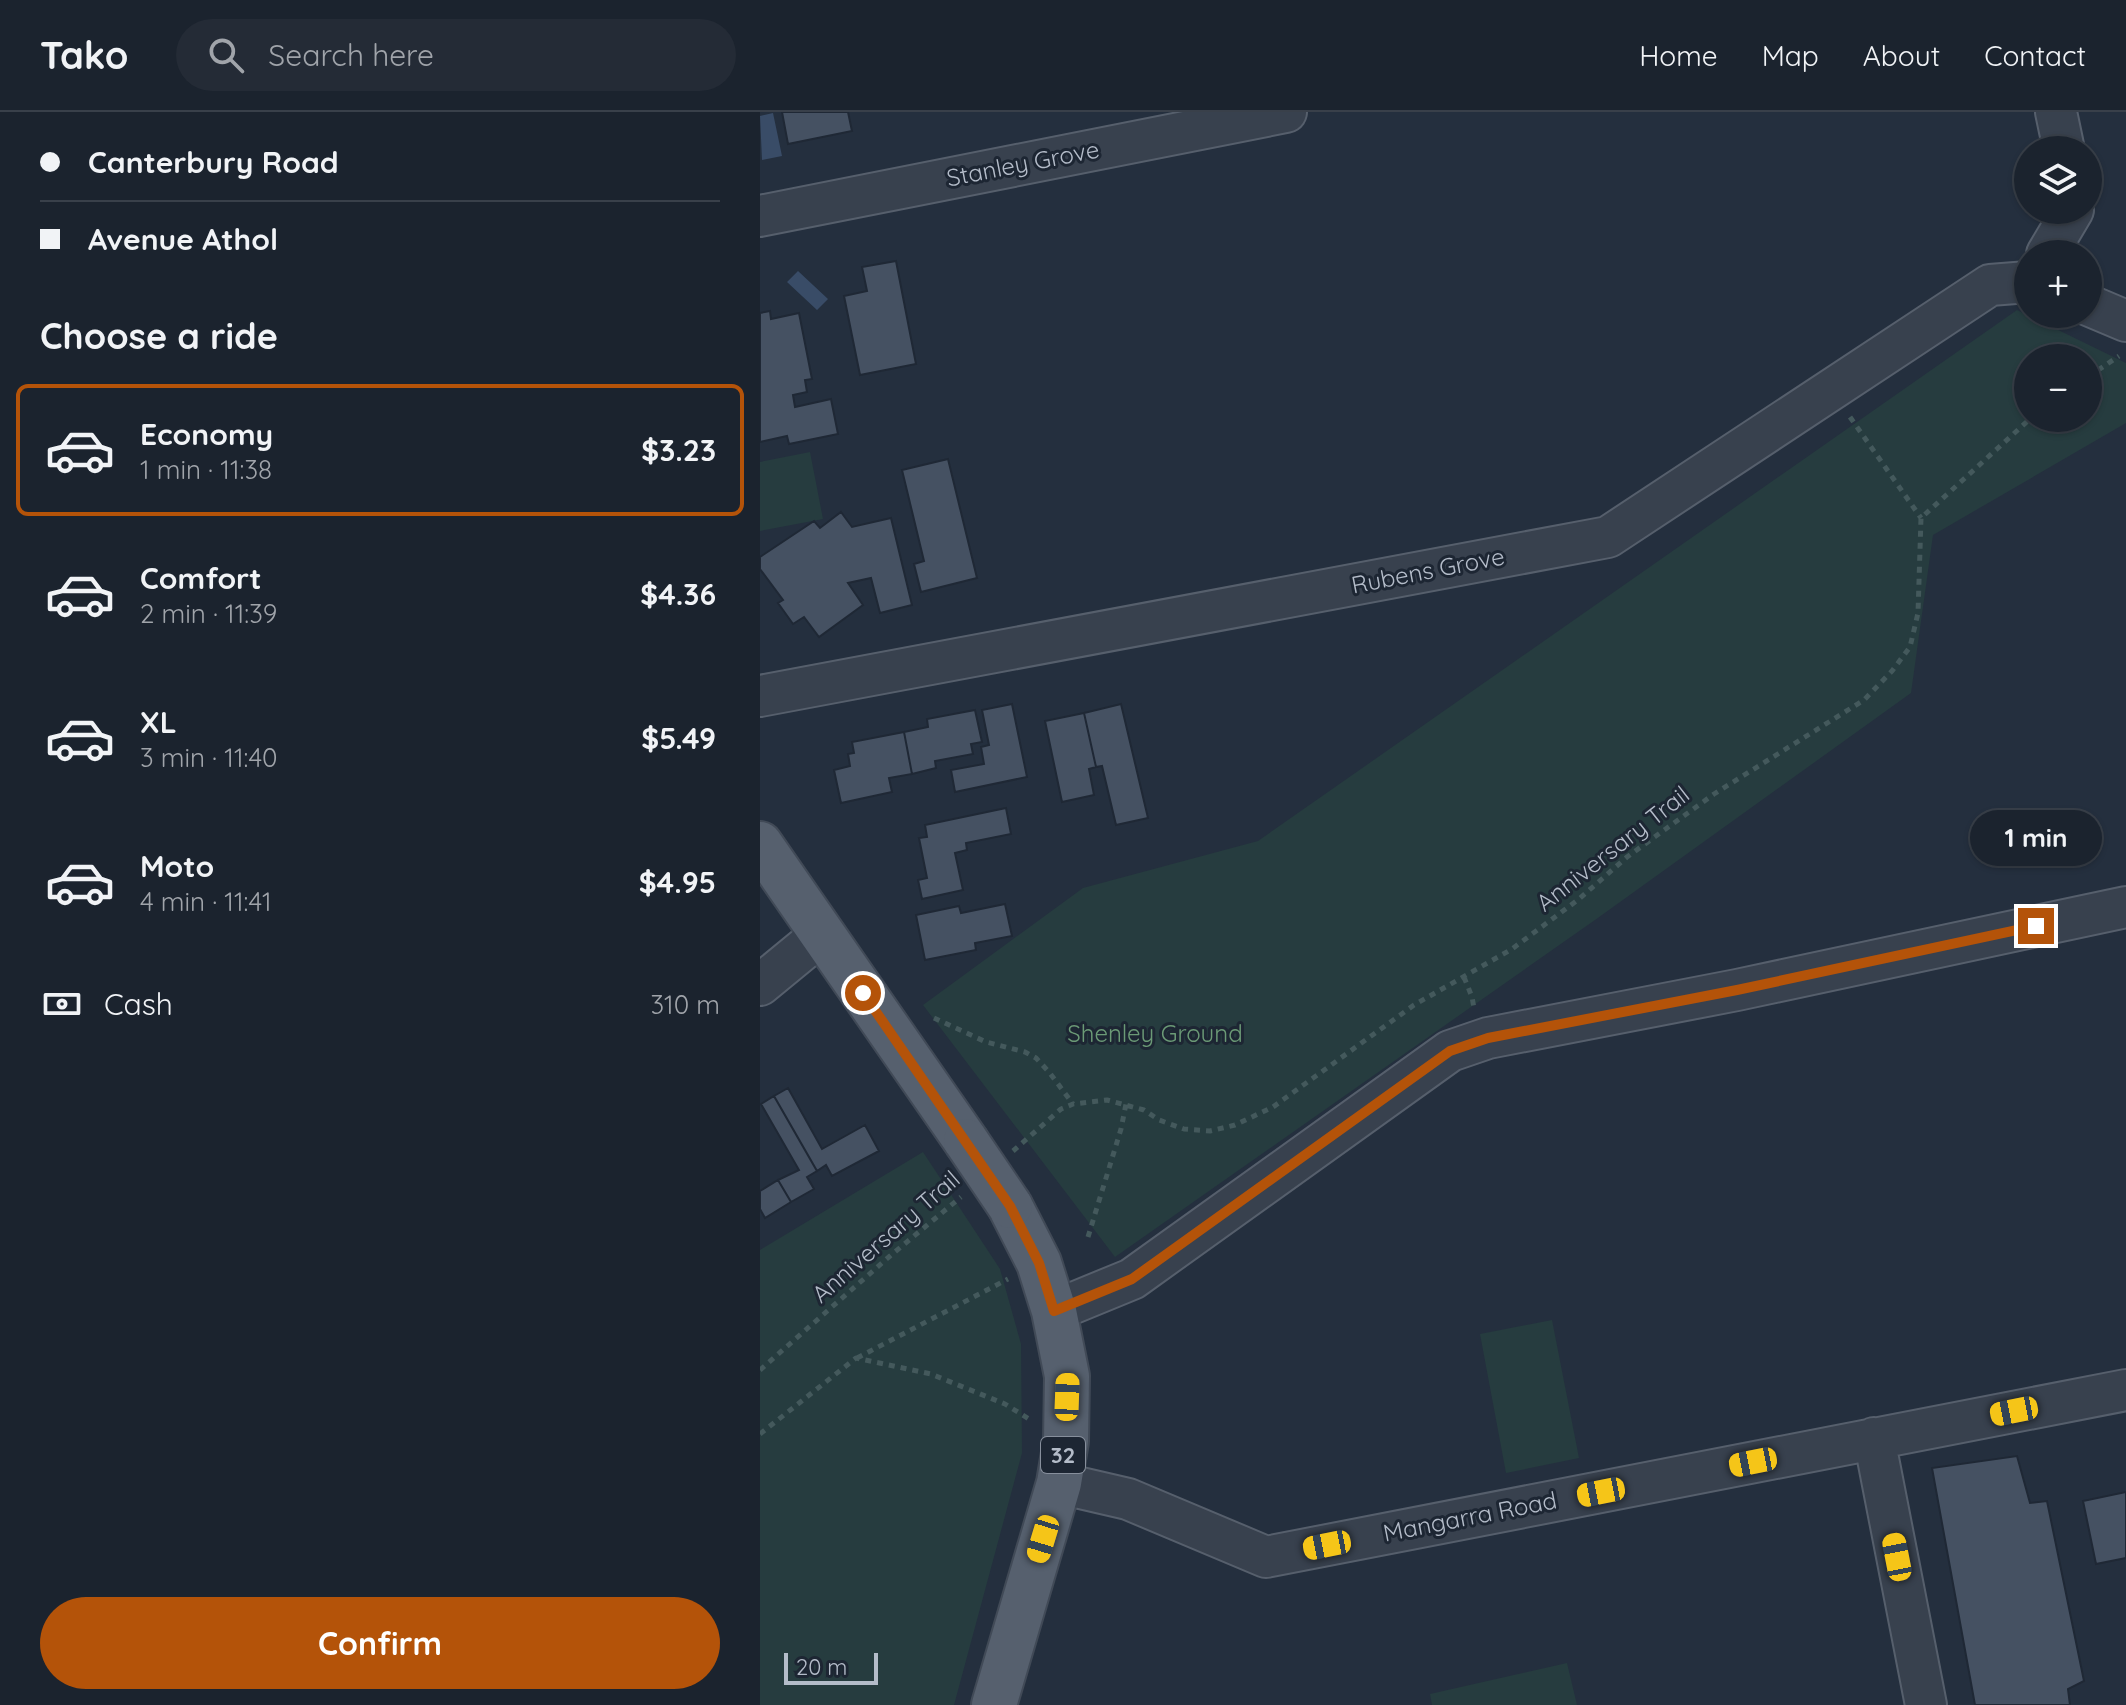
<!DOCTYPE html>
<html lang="en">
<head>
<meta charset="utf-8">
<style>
  :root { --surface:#1b232e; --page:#242b36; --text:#f1f3f6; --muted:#a0a4aa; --line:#39404a; --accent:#b45309 }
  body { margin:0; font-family:Quicksand,sans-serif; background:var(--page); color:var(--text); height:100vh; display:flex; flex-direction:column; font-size:30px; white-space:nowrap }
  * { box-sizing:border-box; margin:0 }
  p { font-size:26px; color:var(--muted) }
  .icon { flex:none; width:44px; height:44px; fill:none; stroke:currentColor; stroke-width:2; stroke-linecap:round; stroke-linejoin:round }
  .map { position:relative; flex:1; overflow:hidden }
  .details { display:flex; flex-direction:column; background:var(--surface); width:760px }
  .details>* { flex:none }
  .top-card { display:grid; align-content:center; height:176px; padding:0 40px; background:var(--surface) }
  .controls { position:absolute; left:1254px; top:24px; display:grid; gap:16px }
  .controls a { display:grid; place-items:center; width:88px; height:88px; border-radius:50%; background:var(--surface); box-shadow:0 2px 6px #0004,0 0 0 2px var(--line); font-size:40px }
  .scale { position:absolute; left:24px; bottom:20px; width:94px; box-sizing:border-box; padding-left:8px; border:4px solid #b4bcc9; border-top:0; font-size:22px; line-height:28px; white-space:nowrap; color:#b4bcc9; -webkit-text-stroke:6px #1d2633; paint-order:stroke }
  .end { position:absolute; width:36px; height:36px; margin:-18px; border:10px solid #b45309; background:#fff; box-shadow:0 0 0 4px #fff }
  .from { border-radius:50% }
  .bubble { position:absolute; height:56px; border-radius:28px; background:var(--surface); box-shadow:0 2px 6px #0004,0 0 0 2px var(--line); font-size:26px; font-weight:700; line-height:56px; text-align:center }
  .car { position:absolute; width:24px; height:48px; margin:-24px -12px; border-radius:10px; box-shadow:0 0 6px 2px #0007; background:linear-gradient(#f5c518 24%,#345 0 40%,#f5c518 0 76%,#345 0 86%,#f5c518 0) }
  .top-card b { display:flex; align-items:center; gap:28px; height:76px; font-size:30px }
  .top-card b+b { border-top:2px solid var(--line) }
  .top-card i { width:20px; height:20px; background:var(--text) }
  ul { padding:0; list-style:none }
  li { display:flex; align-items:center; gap:24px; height:132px; margin:0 16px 12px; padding:0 24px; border:4px solid transparent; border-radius:12px }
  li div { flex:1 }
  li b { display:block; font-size:30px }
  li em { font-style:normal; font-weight:700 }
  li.active { border-color:var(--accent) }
  li>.icon { width:72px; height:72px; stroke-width:1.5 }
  h2 { padding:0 40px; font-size:36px; line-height:96px }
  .pay { display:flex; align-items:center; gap:20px; height:88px; padding:0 40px; font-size:30px }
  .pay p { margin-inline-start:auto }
  .cta { display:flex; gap:16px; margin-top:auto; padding:16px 40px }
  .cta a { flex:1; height:92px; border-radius:48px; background:var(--accent); color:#fff; font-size:32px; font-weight:700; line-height:92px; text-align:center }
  header { display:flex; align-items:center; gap:48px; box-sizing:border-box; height:112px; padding:0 40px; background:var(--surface); border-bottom:2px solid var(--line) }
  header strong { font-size:38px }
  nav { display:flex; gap:44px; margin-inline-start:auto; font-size:28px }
  .search { width:560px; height:72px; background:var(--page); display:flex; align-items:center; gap:20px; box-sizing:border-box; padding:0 28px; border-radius:44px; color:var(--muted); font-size:30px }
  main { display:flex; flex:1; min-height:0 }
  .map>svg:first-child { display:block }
  .green { fill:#263c3f; fill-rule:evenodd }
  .water { fill:#394c67 }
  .building { fill:#455162; stroke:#1f2835; stroke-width:2 }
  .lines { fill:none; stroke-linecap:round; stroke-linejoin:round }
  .minor-casing { stroke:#565f6c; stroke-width:44 }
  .major-casing { stroke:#414a57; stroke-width:48 }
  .path { stroke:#44595c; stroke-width:5; stroke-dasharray:6 6; stroke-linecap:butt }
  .minor { stroke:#38414e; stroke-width:40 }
  .major { stroke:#56606e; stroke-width:44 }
  .major-bridge-casing { stroke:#414a57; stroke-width:48; stroke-linecap:butt }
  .major-bridge { stroke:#56606e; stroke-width:44 }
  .route { stroke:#b45309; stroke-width:10 }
  .labels { text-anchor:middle; stroke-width:6; stroke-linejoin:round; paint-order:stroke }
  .shield { fill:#1d2633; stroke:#878f9c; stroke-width:2 }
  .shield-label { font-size:22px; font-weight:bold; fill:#b4bcc9 }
  .street-label { font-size:24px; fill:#b4bcc9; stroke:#1d2633 }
  .park-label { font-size:24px; fill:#6b9a76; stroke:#1d2633 }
</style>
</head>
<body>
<header>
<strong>Tako</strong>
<div class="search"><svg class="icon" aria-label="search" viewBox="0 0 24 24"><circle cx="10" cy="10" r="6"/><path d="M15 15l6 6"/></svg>Search here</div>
<nav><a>Home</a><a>Map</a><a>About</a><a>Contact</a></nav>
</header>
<main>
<section class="details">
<div class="top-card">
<b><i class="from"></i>Canterbury Road</b>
<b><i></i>Avenue Athol</b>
</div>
<h2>Choose a ride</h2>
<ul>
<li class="active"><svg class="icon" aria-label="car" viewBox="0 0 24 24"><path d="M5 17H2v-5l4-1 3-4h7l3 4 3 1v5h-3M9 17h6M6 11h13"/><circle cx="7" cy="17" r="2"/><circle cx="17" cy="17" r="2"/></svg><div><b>Economy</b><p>1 min · 11:38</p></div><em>$3.23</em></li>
<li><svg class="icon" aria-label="car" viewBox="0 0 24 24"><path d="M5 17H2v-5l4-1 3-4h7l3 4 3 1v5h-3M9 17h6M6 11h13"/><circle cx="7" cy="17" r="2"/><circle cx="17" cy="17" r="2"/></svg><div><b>Comfort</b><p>2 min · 11:39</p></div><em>$4.36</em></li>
<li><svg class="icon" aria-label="car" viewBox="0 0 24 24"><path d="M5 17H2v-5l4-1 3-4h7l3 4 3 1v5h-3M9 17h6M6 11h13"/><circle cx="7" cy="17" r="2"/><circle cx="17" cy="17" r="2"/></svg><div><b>XL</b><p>3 min · 11:40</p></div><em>$5.49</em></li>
<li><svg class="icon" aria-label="car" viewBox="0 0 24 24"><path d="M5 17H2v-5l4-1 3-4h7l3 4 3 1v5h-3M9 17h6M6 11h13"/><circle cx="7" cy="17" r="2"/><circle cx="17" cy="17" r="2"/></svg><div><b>Moto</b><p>4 min · 11:41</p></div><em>$4.95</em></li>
</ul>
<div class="pay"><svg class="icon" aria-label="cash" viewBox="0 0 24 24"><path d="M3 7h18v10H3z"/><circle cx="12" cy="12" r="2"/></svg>Cash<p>310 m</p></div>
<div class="cta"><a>Confirm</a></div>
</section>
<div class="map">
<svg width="1366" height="1593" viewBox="0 0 1366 1593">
  <rect width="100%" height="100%" fill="#242f3e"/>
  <!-- green -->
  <path class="green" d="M1257 198 1366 251V311L1173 423 1151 581 835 808 355 1145 163 893 323 776 498 729ZM1268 246H1328V306H1268Z
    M50 340 63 407 0 419V350Z
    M163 1040 240 1157 261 1232 262 1341 194 1593H0V1138Z
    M792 1208 819 1346 746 1361 720 1222Z
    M807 1551 817 1593H672L670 1582Z"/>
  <!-- water -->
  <path class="water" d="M13 1 22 44 2 48 0 4Z
    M38 159 68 187 57 198 27 170Z"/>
  <!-- building -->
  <path class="building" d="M22 0H88L92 19 28 32Z
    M136 149 156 252 100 263 84 184 107 179 102 155Z
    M10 199 11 207 39 201 52 267 45 268 47 280 33 283 35 295 71 287 78 322 29 332 27 324 0 330V201Z
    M188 347 217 466 161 480 154 452 164 449 142 358Z
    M81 400 92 415 131 406 152 493 120 501 111 466 88 471 103 493 59 525 44 505 33 512 18 491 23 488 0 457V445L54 409 60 416Z
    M252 592 267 665 195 680 191 658 224 652 221 635 229 633 222 598Z
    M361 592 388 706 356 713 342 654 336 655 324 601Z
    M215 598 222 630 211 632 213 642 175 649 176 656 152 662 144 620 168 615 167 607Z
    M324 601 336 655 329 657 334 683 302 690 285 609Z
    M144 620 152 662 129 666 132 680 81 691 74 658 90 654 88 642 94 641 92 630Z
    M246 696 251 722 206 731 207 738 195 741 203 778 162 787 158 768 167 766 159 726 167 725 165 713Z
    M245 792 252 824 215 831 216 838 165 848 156 803 199 794 201 801Z
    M28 976 62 1037 105 1013 119 1039 72 1064 66 1053 57 1059 14 984Z
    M14 984 57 1059 47 1065 54 1077 31 1090 18 1068 39 1058 1 992Z
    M18 1068 31 1090 5 1106 0 1097V1079Z
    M1257 1344 1270 1391 1287 1389 1324 1569 1308 1577 1310 1593H1215L1172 1356Z
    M1366 1380V1446L1336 1452 1323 1389Z"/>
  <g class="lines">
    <!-- minor casing -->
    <g class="minor-casing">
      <path id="minor" d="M1296 0 1304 38
        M0 104 526 0
        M1287 142 1313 98
        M1328 193 1366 209
        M0 584 848 425 1230 173 1268 170
        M0 873 62 822
        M294 1199 372 1167 690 939 728 926 977 878 1366 795
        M1114 1326 1166 1593
        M299 1371 368 1387 506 1445 1366 1278"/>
    </g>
    <!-- major casing -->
    <g class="major-casing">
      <path id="major" d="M0 732 206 1029
        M234 1593 299 1371 306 1329 307 1264 294 1199 279 1151 250 1094"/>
    </g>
    <!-- path -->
    <path class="path" d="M1328 265 1359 244
      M1090 305 1161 406
      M704 865 712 885 714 896
      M174 906 226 930 265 940 276 946 289 960 313 992
      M253 1039 301 997 313 992 347 988 384 998 399 1008 424 1017 450 1019 475 1013 513 995 654 893 752 837 819 787 867 745 954 682 1104 588 1132 559 1150 535 1158 501 1161 406 1271 306
      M328 1125 361 1017 366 992
      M97 1246 248 1167
      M0 1258 130 1144 201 1085
      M0 1322 96 1246 171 1262 245 1292 269 1307"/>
    <!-- minor -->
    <use href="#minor" class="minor"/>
    <!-- major -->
    <use href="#major" class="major"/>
    <!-- major-bridge casing -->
    <g class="major-bridge-casing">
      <path id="major-bridge" d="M206 1029 250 1094"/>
    </g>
    <!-- major-bridge -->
    <use href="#major-bridge" class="major-bridge"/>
  </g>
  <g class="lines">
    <!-- route -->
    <path class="route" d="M103 881 250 1094 279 1151 294 1199 372 1167 690 939 728 926 977 878 1276 814"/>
  </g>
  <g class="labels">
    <!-- shield labels -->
    <rect class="shield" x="281" y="1325" width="44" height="36" rx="6"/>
    <g class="shield-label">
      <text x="303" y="1351">32</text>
    </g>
    <!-- street labels -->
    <g class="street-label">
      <text transform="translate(263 52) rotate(-11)" y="8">Stanley Grove</text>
      <text transform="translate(668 459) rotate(-11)" y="8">Rubens Grove</text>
      <text transform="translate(853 737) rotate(-38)" y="8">Anniversary Trail</text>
      <text transform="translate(126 1125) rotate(-41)" y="8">Anniversary Trail</text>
      <text transform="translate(710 1405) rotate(-11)" y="8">Mangarra Road</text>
    </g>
    <!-- park labels -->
    <g class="park-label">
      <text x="395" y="930">Shenley Ground</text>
    </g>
  </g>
</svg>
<div class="controls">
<a><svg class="icon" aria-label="layers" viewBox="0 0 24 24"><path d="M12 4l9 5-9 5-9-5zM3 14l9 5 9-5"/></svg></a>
<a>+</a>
<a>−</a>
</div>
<div class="scale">20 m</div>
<i class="end from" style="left:103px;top:881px"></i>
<i class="end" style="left:1276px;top:814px"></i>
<div class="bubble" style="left:1210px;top:698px;width:132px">1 min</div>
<i class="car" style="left:307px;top:1285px;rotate:2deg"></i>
<i class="car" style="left:1254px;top:1299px;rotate:259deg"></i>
<i class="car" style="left:993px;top:1350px;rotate:259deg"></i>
<i class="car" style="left:841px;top:1380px;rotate:259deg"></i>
<i class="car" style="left:283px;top:1427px;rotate:197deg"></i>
<i class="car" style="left:567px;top:1433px;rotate:259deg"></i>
<i class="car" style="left:1137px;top:1445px;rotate:349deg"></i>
</div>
</main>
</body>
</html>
